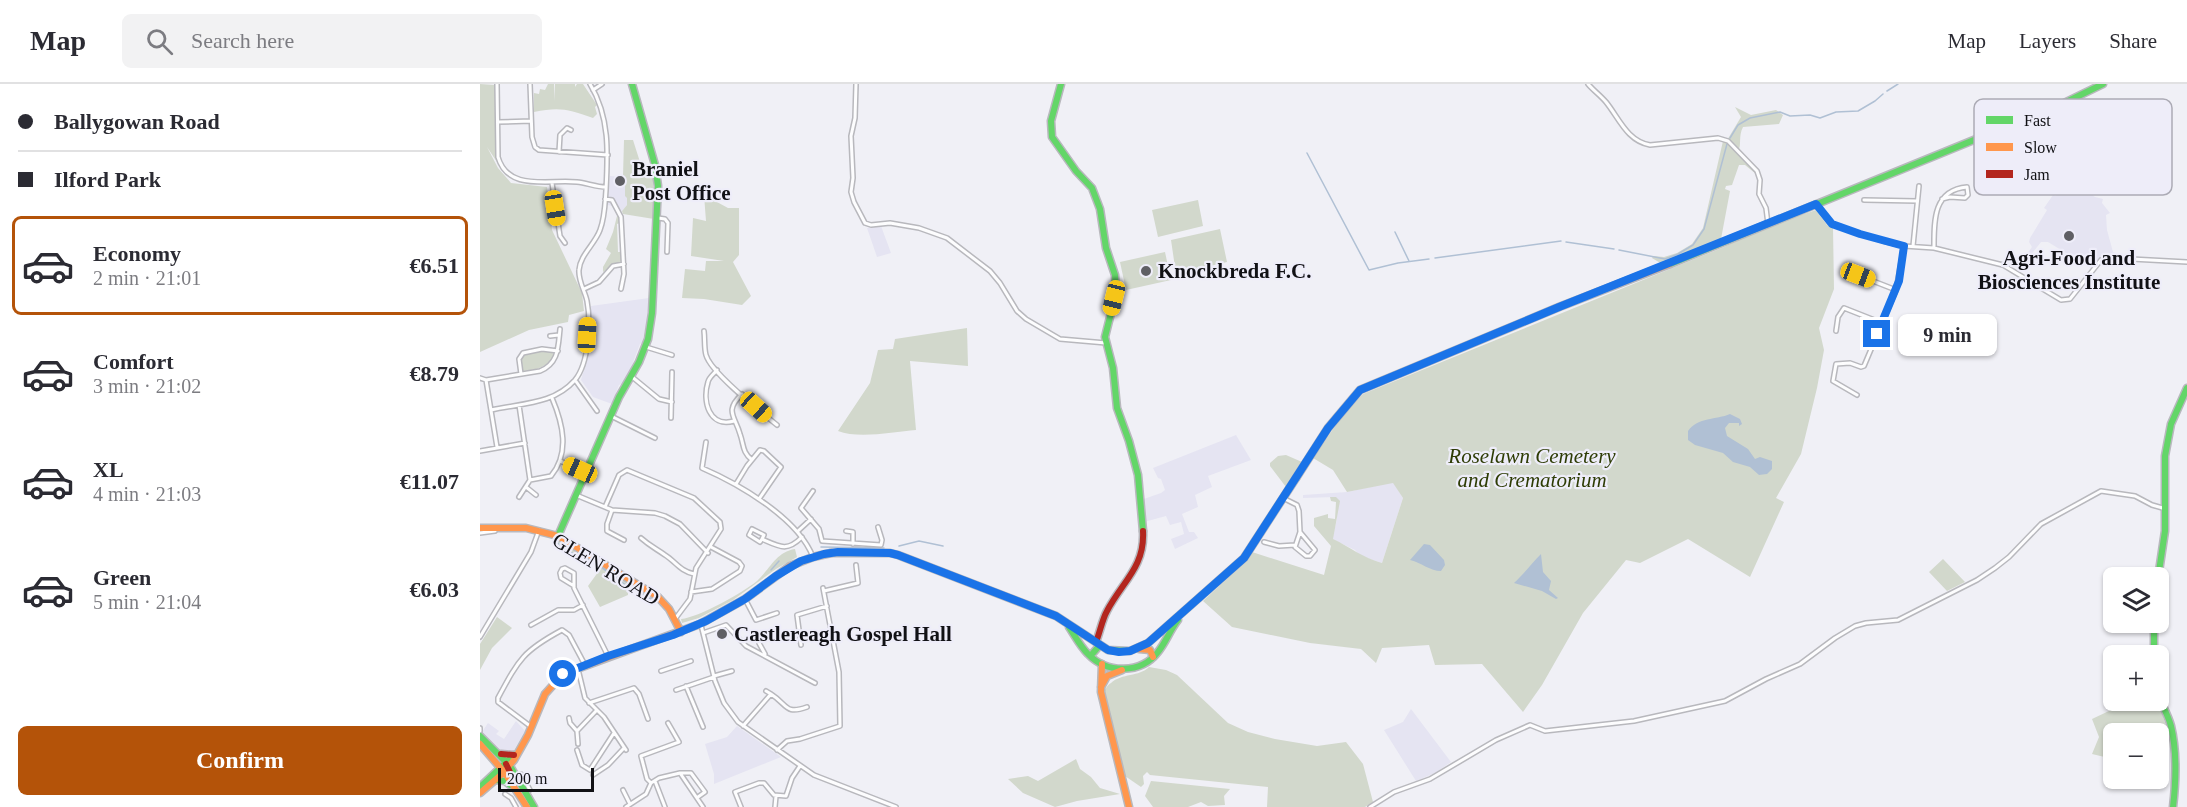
<!DOCTYPE html>
<html lang="en">
<head>
<meta charset="utf-8">
<style>
  :root { --surface:#fff; --page:#f2f2f3; --text:#2b2b33; --muted:#7c7c81; --line:#e1e1e2; --accent:#b45309 }
  body { margin:0; font-family:Georgia,serif; background:var(--page); color:var(--text); height:100vh; display:flex; flex-direction:column; font-size:22px; white-space:nowrap }
  * { box-sizing:border-box; margin:0 }
  p { font-size:20px; color:var(--muted) }
  .icon { flex:none; width:33px; height:33px; fill:none; stroke:currentColor; stroke-width:2; stroke-linecap:round; stroke-linejoin:round }
  .map { position:relative; flex:1; overflow:hidden }
  .details { display:flex; flex-direction:column; background:var(--surface); width:480px }
  .details>* { flex:none }
  .hud { display:grid; align-content:center; height:132px; padding:0 18px; background:var(--surface) }
  .buttons { position:absolute; left:1623px; top:483px; display:grid; gap:12px }
  .buttons a { display:grid; place-items:center; width:66px; height:66px; border-radius:9px; background:var(--surface); box-shadow:0 2px 4px #0004; font-size:30px }
  .scale { position:absolute; left:18px; bottom:15px; width:96px; box-sizing:border-box; padding-left:6px; border:3px solid #111115; border-top:0; font-size:16px; line-height:21px; white-space:nowrap; color:#111115; -webkit-text-stroke:4px #eeedf9; paint-order:stroke }
  .end { position:absolute; width:27px; height:27px; margin:-14px; border:8px solid #1a73e8; background:#fff; box-shadow:0 0 0 3px #fff }
  .from { border-radius:50% }
  .bubble { position:absolute; height:42px; border-radius:9px; background:var(--surface); box-shadow:0 2px 4px #0004; font-size:20px; font-weight:800; line-height:42px; text-align:center }
  .car { position:absolute; width:18px; height:36px; margin:-18px -9px; border-radius:8px; box-shadow:0 0 4px 2px #0007; background:linear-gradient(#f5c518 24%,#345 0 40%,#f5c518 0 76%,#345 0 86%,#f5c518 0) }
  .hud b { display:flex; align-items:center; gap:21px; height:57px; font-size:22px }
  .hud b+b { border-top:2px solid var(--line) }
  .hud i { width:15px; height:15px; background:var(--text) }
  ul { padding:0; list-style:none }
  li { display:flex; align-items:center; gap:18px; height:99px; margin:0 12px 9px; padding:0 6px; border:3px solid transparent; border-radius:9px }
  li div { flex:1 }
  li b { display:block; font-size:22px }
  li em { font-style:normal; font-weight:800 }
  li.current { border-color:var(--accent) }
  li>.icon { width:54px; height:54px; stroke-width:1.5 }
  .button { display:flex; gap:12px; margin-top:auto; padding:12px 18px }
  .button a { flex:1; height:69px; border-radius:9px; background:var(--accent); color:#fff; font-size:24px; font-weight:800; line-height:69px; text-align:center }
  header { display:flex; align-items:center; gap:36px; box-sizing:border-box; height:84px; padding:0 30px; background:var(--surface); border-bottom:2px solid var(--line) }
  header strong { font-size:28px }
  nav { display:flex; gap:33px; margin-inline-start:auto; font-size:21px }
  .search { width:420px; height:54px; background:var(--page); display:flex; align-items:center; gap:15px; box-sizing:border-box; padding:0 21px; border-radius:9px; color:var(--muted); font-size:22px }
  main { display:flex; flex:1; min-height:0 }
  .map>svg:first-child { display:block }
  .built { fill:#e5e4f2 }
  .green { fill:#d2d8cc }
  .water { fill:#b0c0d4 }
  .lines { fill:none; stroke-linecap:round; stroke-linejoin:round }
  .stream { stroke:#b0c0d4; stroke-width:1.5 }
  .street-casing { stroke:#b8b8bd; stroke-width:6 }
  .fast-casing { stroke:#b8b8bd; stroke-width:9 }
  .slow-casing { stroke:#b8b8bd; stroke-width:9 }
  .jam-casing { stroke:#b8b8bd; stroke-width:9 }
  .street { stroke:#fdfdfe; stroke-width:3 }
  .fast { stroke:#63d668; stroke-width:6 }
  .slow { stroke:#ff974d; stroke-width:6 }
  .jam { stroke:#b3261e; stroke-width:6 }
  .route { stroke:#1a73e8; stroke-width:8 }
  .poi-dot { fill:#5f5f64; stroke:#eeedf9; stroke-width:2 }
  .labels { text-anchor:middle; stroke-width:4.5; stroke-linejoin:round; paint-order:stroke }
  .poi-label { font-size:21px; font-weight:bold; fill:#111115; stroke:#eeedf9; text-anchor:start }
  .park-label { font-size:21px; font-style:italic; fill:#2e3c05; stroke:#eeedf9 }
  .street-label { font-size:21px; fill:#111115; stroke:#eeedf9 }
  .key { fill:#eeedf9; stroke:#acabb5; stroke-width:1.5 }
  .key-label { font-size:16px; fill:#111115 }
</style>
</head>
<body>
<header>
<strong>Map</strong>
<div class="search"><svg class="icon" aria-label="search" viewBox="0 0 24 24"><circle cx="10" cy="10" r="6"/><path d="M15 15l6 6"/></svg>Search here</div>
<nav><a>Map</a><a>Layers</a><a>Share</a></nav>
</header>
<main>
<section class="details">
<div class="hud">
<b><i class="from"></i>Ballygowan Road</b>
<b><i></i>Ilford Park</b>
</div>
<ul>
<li class="current"><svg class="icon" aria-label="car" viewBox="0 0 24 24"><path d="M5 17H2v-5l4-1 3-4h7l3 4 3 1v5h-3M9 17h6M6 11h13"/><circle cx="7" cy="17" r="2"/><circle cx="17" cy="17" r="2"/></svg><div><b>Economy</b><p>2 min · 21:01</p></div><em>€6.51</em></li>
<li><svg class="icon" aria-label="car" viewBox="0 0 24 24"><path d="M5 17H2v-5l4-1 3-4h7l3 4 3 1v5h-3M9 17h6M6 11h13"/><circle cx="7" cy="17" r="2"/><circle cx="17" cy="17" r="2"/></svg><div><b>Comfort</b><p>3 min · 21:02</p></div><em>€8.79</em></li>
<li><svg class="icon" aria-label="car" viewBox="0 0 24 24"><path d="M5 17H2v-5l4-1 3-4h7l3 4 3 1v5h-3M9 17h6M6 11h13"/><circle cx="7" cy="17" r="2"/><circle cx="17" cy="17" r="2"/></svg><div><b>XL</b><p>4 min · 21:03</p></div><em>€11.07</em></li>
<li><svg class="icon" aria-label="car" viewBox="0 0 24 24"><path d="M5 17H2v-5l4-1 3-4h7l3 4 3 1v5h-3M9 17h6M6 11h13"/><circle cx="7" cy="17" r="2"/><circle cx="17" cy="17" r="2"/></svg><div><b>Green</b><p>5 min · 21:04</p></div><em>€6.03</em></li>
</ul>
<div class="button"><a>Confirm</a></div>
</section>
<div class="map">
<svg width="1707" height="723" viewBox="0 0 1707 723">
  <rect width="100%" height="100%" fill="#f0f0f6"/>
  <!-- built -->
  <path class="built" d="M130 92 145 93V111L147 113V121L142 127 134 122 127 121Z
    M1583 101 1597 107 1600 102 1615 113 1623 115 1622 119 1630 129 1626 131 1627 146 1633 168 1635 169 1634 172 1619 175 1612 185 1568 158H1561L1540 185 1537 183 1552 163 1549 158 1550 154 1567 126 1564 124 1573 111 1576 112Z
    M401 142 411 169 397 173 387 144Z
    M169 214 167 238 162 259 160 260 151 284 142 300 139 301 132 320 113 313 101 296 108 272 111 222Z
    M756 351 771 376 728 392 732 403 715 411 718 423 702 430 709 448H714L718 454 695 465 691 455 704 450 701 438 690 441 686 432 664 438 661 416 681 409 685 406 681 395 678 394 673 384Z
    M913 398 923 414 902 479 880 472 875 466 852 455 857 435 856 413 823 414V411L867 408Z
    M931 625 971 678 955 689 936 697 904 646 923 638Z
    M36 637 45 647 34 666 29 669 21 667 2 648 8 639 19 647 16 650 24 655Z
    M257 642 301 673 234 700V690L225 660 247 653Z"/>
  <!-- green -->
  <path class="green" d="M0 0 15 1V46L17 78 7 63 18 84 31 99 67 103 72 146 102 209 104 227 89 231 88 238 49 246 0 268Z
    M68 0H74V17L75 0H95V3L97 0H103L117 21 115 23 117 30 113 34C88 25 79 23 54 28V9L59 10 60 5 65 6Z
    M1255 23 1271 31 1296 26 1303 31 1299 40 1263 43C1258 53 1262 60 1258 68L1274 86 1276 90 1265 81H1259L1252 101 1246 102 1245 105 1250 107 1241 155 1182 180 1172 174 1173 172 1184 173 1197 169 1212 160 1223 144 1243 57 1246 58 1261 33Z
    M144 56H153L160 78 173 91 174 135 143 130 142 127 147 121V114L145 112V93L143 92Z
    M224 111 248 124H259V171L253 178 271 212 262 221 224 215 202 214 205 185 225 187 226 177H244L211 172 213 134 226 137Z
    M718 116 723 142 678 153 672 126Z
    M1336 126 1347 141 1353 144 1354 205 1339 244 1344 266 1337 304 1321 370 1296 414 1304 418 1270 493 1208 455 1160 479 1146 476 1103 529 1062 601 1043 628 1002 580 955 581 949 561 902 564 896 579 881 565 830 559 752 543 723 517 764 479 772 468 844 491 851 462 834 442V434L848 430V434L855 435 856 418 851 417 850 413H856L860 417 853 455C870 463 883 474 902 479L923 414 913 399 867 408 853 386 833 374 863 331 883 310 1244 163 1286 143Z
    M138 128 140 139 137 140 138 168H141L142 177 123 188V183L131 169 126 165 133 148Z
    M740 145 747 178 696 190 691 156Z
    M685 168 691 196 646 206 640 178Z
    M487 244 488 282 430 277 436 346C414 348 378 355 358 347L390 299 398 266 413 265 415 255Z
    M54 267 71 268 75 271C68 283 56 286 43 287L41 275 43 272Z
    M806 371 822 378 806 403 790 382V379L798 372Z
    M77 456 108 473 176 517 153 506 148 509V511L120 523 108 502 121 484 80 462 76 458Z
    M315 465 317 473 296 485 253 516 219 534 202 539 201 535C220 533 262 509 277 497 290 485 296 468 315 465Z
    M1463 475 1485 498 1467 507 1449 488Z
    M17 533 32 544 12 564 0 586V560Z
    M669 583 686 586 697 591 748 639 768 648 795 655 837 662 866 658 883 680 893 718 885 723H787L788 703 670 691 667 688 663 692 664 700 661 703 645 692C641 676 621 620 625 606 626 603 629 600 631 599 642 589 659 593 669 583Z
    M1650 617H1654L1671 627 1672 620 1678 619 1687 644 1689 689 1679 687 1678 650H1634L1633 675 1612 670 1619 653 1612 635Z
    M596 675 600 685 611 693 620 704 640 710 597 717 575 723 543 709 528 695 548 692 558 697Z
    M671 697 750 705 744 712 745 721 728 722 721 718 708 723H673L665 712Z"/>
  <!-- water -->
  <path class="water" d="M1250 330 1260 335 1262 340 1259 342V339H1249L1245 344 1247 352 1268 365 1275 375 1280 373 1292 377V385L1287 390 1279 391 1270 383 1253 378 1243 369 1215 361 1208 356V347C1218 333 1236 336 1250 330Z
    M944 460 950 461 964 476 965 481 961 487C950 487 942 479 930 476Z
    M1061 470 1063 488 1071 497 1069 506 1078 514 1076 515 1062 507 1034 499C1044 490 1051 480 1061 470Z"/>
  <g class="lines">
    <!-- stream -->
    <path class="stream" d="M1407 7 1418 0
      M1250 54 1258 41 1270 34 1300 28 1310 32 1330 31 1340 34 1356 28 1378 27 1395 17 1403 10
      M827 69 889 186 918 179 949 175
      M915 148 929 177
      M1086 158 1134 165
      M1139 166 1185 175 1198 170 1213 161 1224 145 1247 60
      M955 174 1081 157
      M76 458 92 469 119 482 146 501 171 515
      M419 462 439 457 463 462
      M341 463 404 464
      M291 486 299 477"/>
    <!-- street casing -->
    <g class="street-casing">
      <path id="street" d="M17 0 18 73C28 108 69 95 97 98 107 99 116 103 126 103
        M50 0 52 53 55 63 59 66 128 71
        M376 0 375 34 371 52 373 94 371 108 374 118 385 139 391 141 410 139 439 144 467 154 510 187 520 199 537 227 546 235 580 255 626 259
        M1108 0C1114 7 1120 11 1126 18 1139 34 1147 57 1170 61L1238 54 1248 57 1277 87 1280 96 1279 110 1286 124 1288 140
        M113 6 122 0
        M18 38 51 37
        M79 68 80 51 87 44 91 46
        M72 99 80 152 85 159
        M125 115 132 116 141 133 144 190 141 205
        M1384 116 1437 117
        M1336 121 1349 138 1357 142 1403 157 1424 162 1454 164 1523 181 1581 216 1590 215 1621 176 1633 174 1707 178
        M178 134 185 135 188 139 187 168
        M1433 162 1439 102
        M1454 164C1454 137 1453 106 1487 103L1488 111 1485 114 1470 113 1462 115
        M1370 188 1416 206
        M104 205 119 198 133 182 144 180
        M224 247C225 255 224 264 226 271 231 289 281 328 297 341
        M1356 247 1358 233 1364 224 1402 239
        M70 252 79 251
        M166 263 192 271
        M237 286C234 290 229 293 228 298 222 317 229 344 254 337
        M41 290 39 275 43 269 62 265 78 267
        M151 292 179 315 192 318
        M0 294 6 296 17 363
        M6 296 60 287C79 279 78 263 80 245
        M95 296 117 327
        M262 310C244 327 255 332 260 350 264 361 262 368 272 376
        M1377 311 1353 297 1356 280 1370 279 1381 283 1384 282 1416 206 1424 162
        M39 321 50 396 39 413
        M11 326C41 319 73 321 95 296 109 279 111 238 107 217 105 207 98 197 99 186 100 171 115 160 120 146 125 133 125 119 126 106 128 69 130 33 110 0
        M131 332 175 354
        M191 334 192 288
        M226 358 222 384C259 400 318 434 333 473
        M0 367 45 359
        M80 377 106 388
        M50 396 71 392C90 369 83 340 72 314
        M256 400 267 382 280 366 284 367 301 383 279 415
        M46 403 56 411
        M333 407 321 424 339 445 342 457 401 461 402 456 398 443
        M96 411 132 426 175 429 185 432 200 440 228 469
        M803 414 817 421 819 427 820 448 835 466 830 472H826L815 463 820 448
        M125 423 139 391 147 386 214 414 240 438 241 445 216 484 210 515 195 535
        M132 426 127 440V447L144 456
        M318 447 331 435
        M366 447 373 448V460
        M0 449 15 447 17 444
        M161 454C170 462 175 464 185 471 196 478 200 487 214 490
        M282 455 280 458 269 451 272 445 284 451 282 455C300 463 307 468 322 453
        M784 458 799 462 815 461
        M94 502 81 494 80 489 82 485 85 484 94 489V504L128 572
        M344 507 378 499 376 481
        M211 508 232 505 260 487 262 482 259 478 231 463
        M265 515 276 536 297 529
        M51 541 78 526H94L103 521
        M221 541 235 597 244 619 258 638 334 691 416 723
        M223 549 246 541 266 562 335 599
        M0 553 51 468 59 446
        M279 559 285 570
        M321 561 317 531 347 522
        M98 585 105 614 124 633 146 666
        M181 587 211 577
        M234 592 252 587
        M206 602 223 643
        M196 606 234 593
        M286 607 291 610
        M109 619 154 604 159 610 168 635
        M89 634 90 639 97 647
        M50 642 18 618V614C39 575 43 567 82 546L89 551 105 581
        M263 642 291 610C308 621 305 631 327 623
        M0 644V647
        M98 660 97 647 116 627
        M97 666 102 681 110 686 134 649
        M297 666 307 657 320 655 360 642 359 588 343 504
        M200 689H211L225 708 218 713
        M113 691 128 681 144 664
        M37 692 41 690 50 706
        M175 697 185 723
        M171 699 167 695 161 672 199 658 188 639
        M171 699 179 694 200 689 223 723
        M143 706 150 720
        M25 710 31 714 36 723
        M146 723 166 710 171 699
        M261 723 255 708 279 699H284L294 711 306 712 312 694 320 682
        M295 723 296 712
        M890 723 914 708 950 695 1016 656 1050 641 1065 647 1154 637 1245 617 1286 595 1320 580 1355 554 1375 542 1386 539 1418 536 1497 496 1515 484 1529 473 1561 440 1621 407 1655 412 1672 421 1686 425"/>
    </g>
    <!-- fast casing -->
    <g class="fast-casing">
      <path id="fast" d="M581 0 571 37 572 53 596 87 612 104 620 125 626 164 635 191 636 209 625 253 633 284 637 324 649 357 658 391 663 447
        M1190 180 1582 20 1623 0
        M78 452 139 313 159 278 168 255 172 229 178 102 175 81 152 0
        M351 469H410L418 471 576 532 628 566 650 567 668 559 764 474 816 394
        M1678 494 1685 447V372L1691 340 1707 304
        M1674 538V572
        M589 543C595 552 600 562 608 570 627 590 661 590 678 568 686 558 690 546 698 536
        M613 569 620 561
        M1678 611C1682 621 1688 631 1691 642 1697 667 1696 697 1693 723
        M0 652 30 682 54 723
        M16 696 25 697 30 701
        M0 703 34 671"/>
    </g>
    <!-- slow casing -->
    <g class="slow-casing">
      <path id="slow" d="M816 394 848 344 880 306 1079 223 1190 180
        M0 444H46L78 452 178 513 189 525 201 548
        M659 565 670 566 673 573
        M622 580 621 608 649 723
        M621 603 627 592 642 586
        M0 660 24 688 47 723
        M0 709 22 690 34 676 48 651 65 610 83 590 220 540 265 515 310 482 333 473 351 469"/>
    </g>
    <!-- jam casing -->
    <g class="jam-casing">
      <path id="jam" d="M616 558C620 548 622 536 627 527 642 498 665 483 663 447
        M21 670 34 671
        M26 680 35 698"/>
    </g>
    <!-- street -->
    <use href="#street" class="street"/>
    <!-- fast -->
    <use href="#fast" class="fast"/>
    <!-- slow -->
    <use href="#slow" class="slow"/>
    <!-- jam -->
    <use href="#jam" class="jam"/>
  </g>
  <g class="lines">
    <!-- route -->
    <path class="route" d="M83 590 128 572 193 551 226 537 265 515 296 492 321 477 344 470 358 468 410 469 418 471 576 532 628 566 639 568 650 567 668 559 764 474 848 344 880 306 1079 223 1336 120 1352 140 1380 150 1424 162 1419 197 1397 250"/>
  </g>
  <!-- markers -->
  <g class="poi-dot">
    <circle cx="140" cy="97" r="6"/>
    <circle cx="1589" cy="152" r="6"/>
    <circle cx="666" cy="187" r="6"/>
    <circle cx="242" cy="550" r="6"/>
  </g>
  <g class="labels">
    <!-- poi labels -->
    <g class="poi-label">
      <text x="152" y="92">Braniel<tspan x="152" dy="24">Post Office</tspan></text>
      <text x="1589" y="181" text-anchor="middle">Agri-Food and<tspan x="1589" dy="24">Biosciences Institute</tspan></text>
      <text x="678" y="194">Knockbreda F.C.</text>
      <text x="254" y="557">Castlereagh Gospel Hall</text>
    </g>
    <!-- park labels -->
    <g class="park-label">
      <text x="1052" y="379">Roselawn Cemetery<tspan x="1052" dy="24">and Crematorium</tspan></text>
    </g>
    <!-- street labels -->
    <g class="street-label">
      <text transform="translate(126 485) rotate(31)" y="7">GLEN ROAD</text>
    </g>
  </g>
  <!-- legend -->
  <rect x="1494" y="15" width="198" height="96" rx="9" class="key"/>
  <rect x="1506" y="32" width="27" height="8" fill="#63d668"/>
  <rect x="1506" y="59" width="27" height="8" fill="#ff974d"/>
  <rect x="1506" y="86" width="27" height="8" fill="#b3261e"/>
  <g class="key-label">
    <text x="1544" y="42">Fast</text>
    <text x="1544" y="69">Slow</text>
    <text x="1544" y="96">Jam</text>
  </g>
</svg>
<div class="buttons">
<a><svg class="icon" aria-label="layers" viewBox="0 0 24 24"><path d="M12 4l9 5-9 5-9-5zM3 14l9 5 9-5"/></svg></a>
<a>+</a>
<a>−</a>
</div>
<div class="scale">200 m</div>
<i class="end from" style="left:83px;top:590px"></i>
<i class="end" style="left:1397px;top:250px"></i>
<div class="bubble" style="left:1418px;top:230px;width:99px">9 min</div>
<i class="car" style="left:75px;top:124px;rotate:171deg"></i>
<i class="car" style="left:1378px;top:191px;rotate:111deg"></i>
<i class="car" style="left:634px;top:214px;rotate:194deg"></i>
<i class="car" style="left:107px;top:251px;rotate:3deg"></i>
<i class="car" style="left:276px;top:323px;rotate:132deg"></i>
<i class="car" style="left:100px;top:386px;rotate:294deg"></i>
</div>
</main>
</body>
</html>
